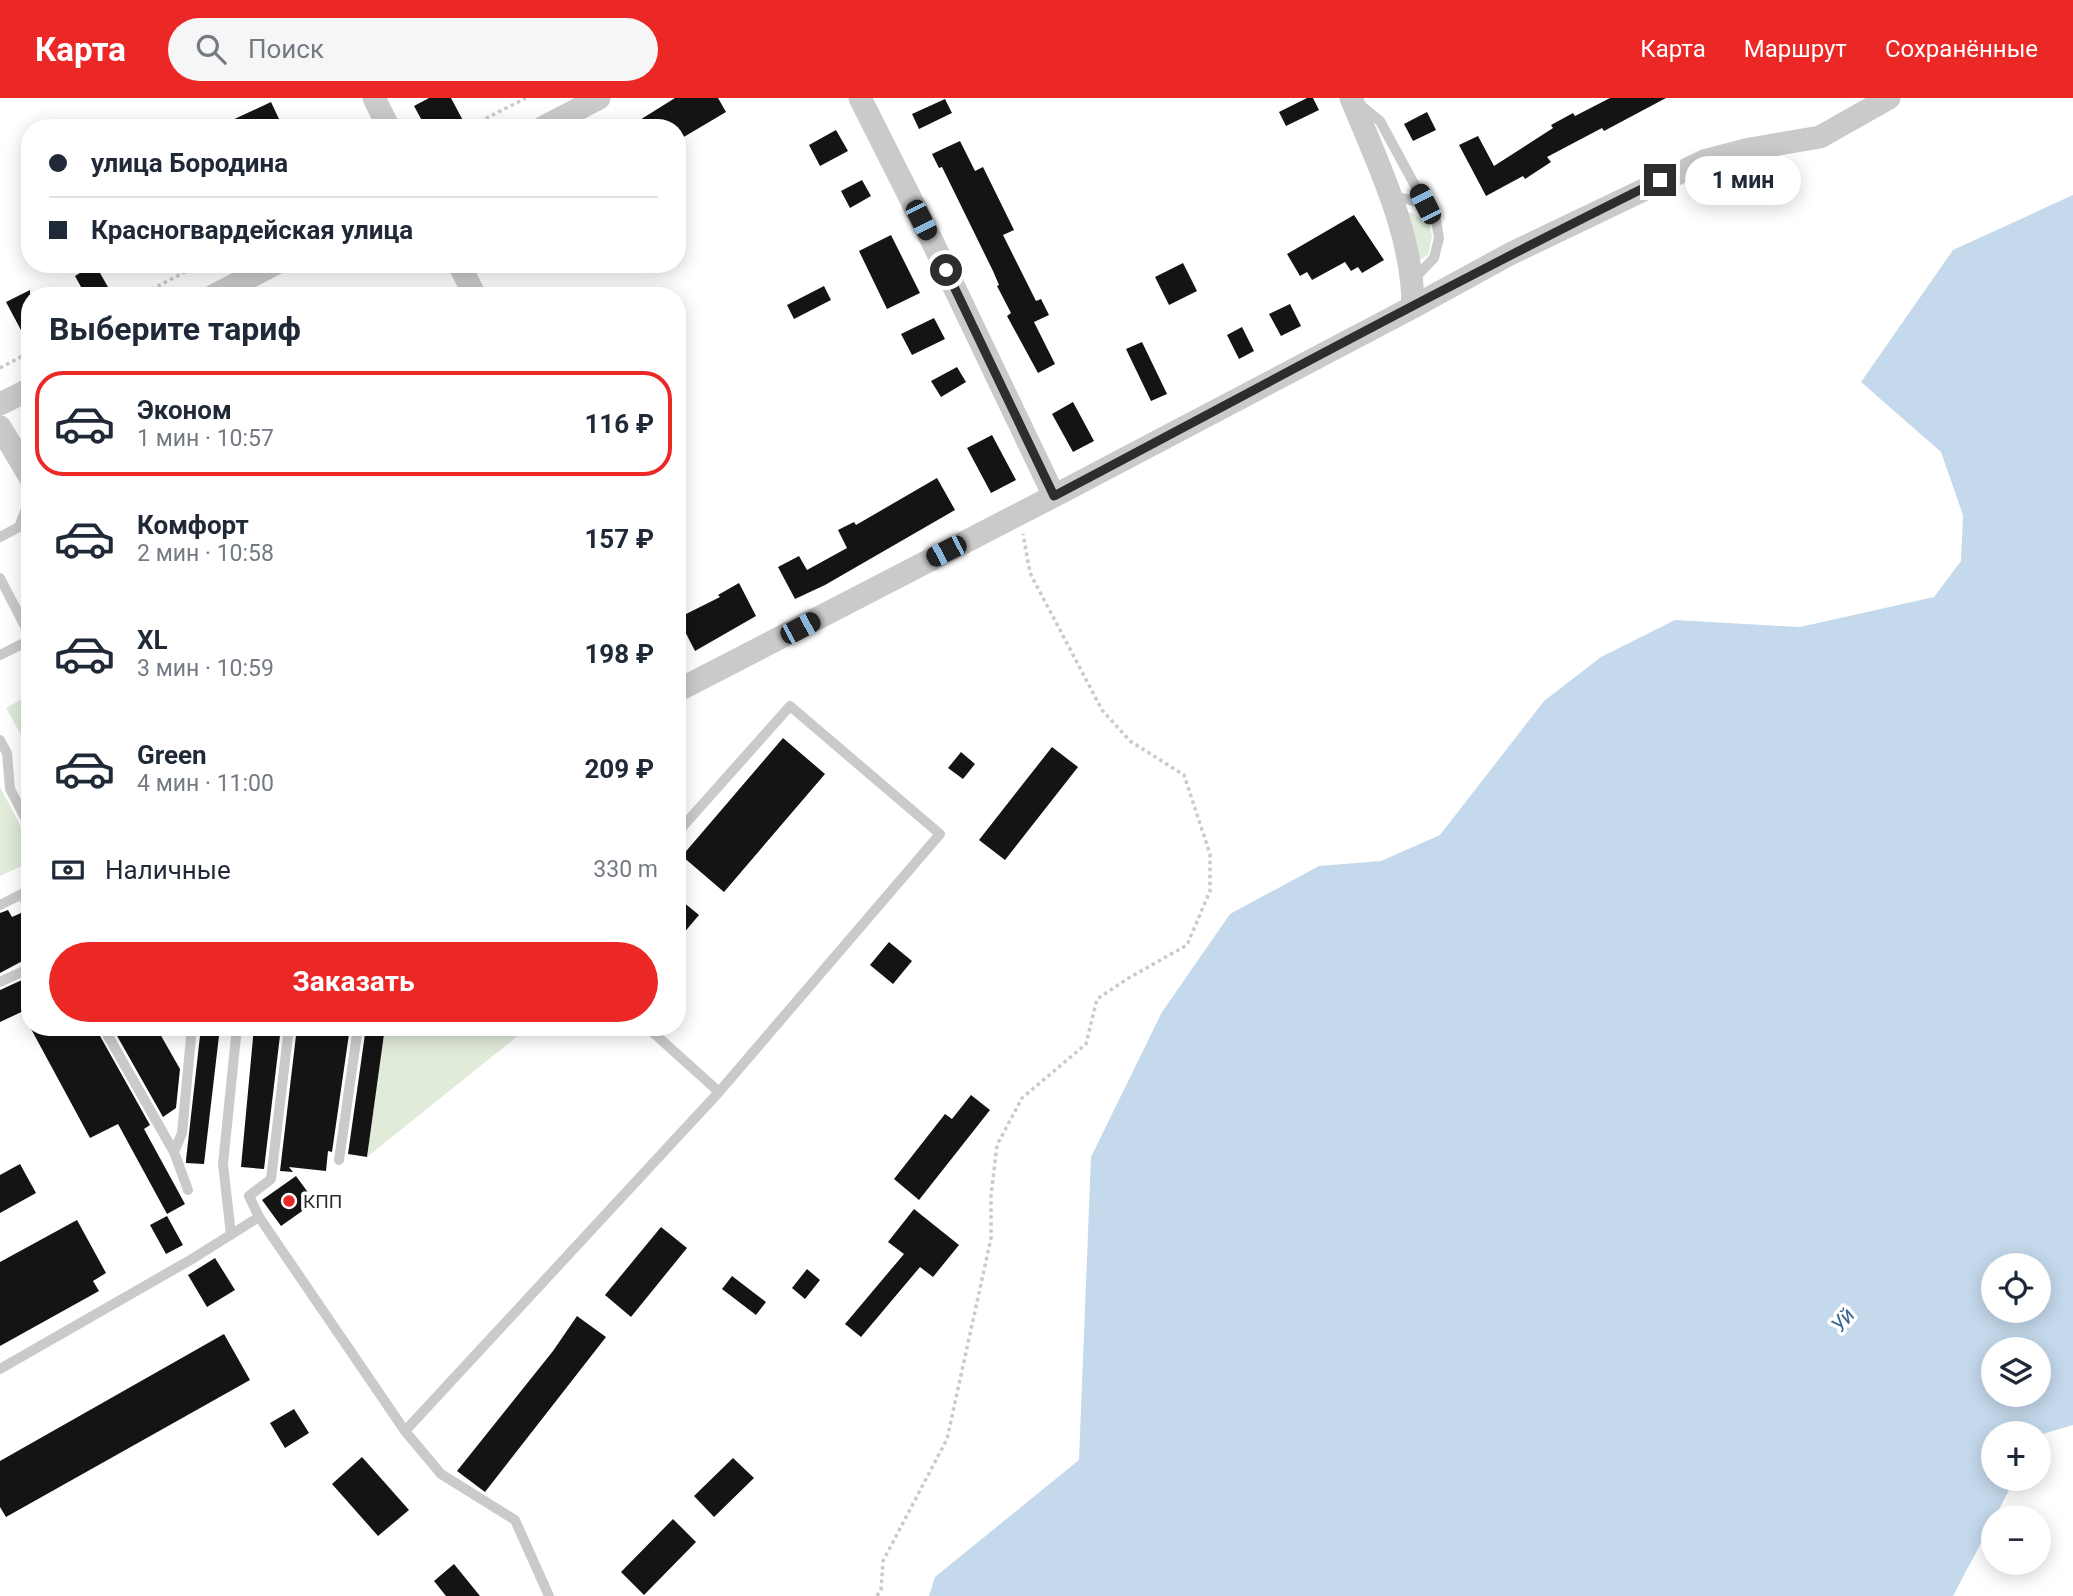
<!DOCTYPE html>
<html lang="ru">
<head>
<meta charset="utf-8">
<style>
  :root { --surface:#fff; --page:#f6f6f7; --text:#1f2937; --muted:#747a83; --line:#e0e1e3; --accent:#ec2827 }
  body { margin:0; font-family:Roboto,sans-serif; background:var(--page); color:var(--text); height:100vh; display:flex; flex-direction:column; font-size:26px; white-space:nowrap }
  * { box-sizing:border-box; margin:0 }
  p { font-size:23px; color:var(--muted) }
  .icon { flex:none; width:38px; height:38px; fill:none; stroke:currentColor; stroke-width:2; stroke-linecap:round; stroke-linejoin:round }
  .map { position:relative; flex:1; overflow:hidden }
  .drawer { position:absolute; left:21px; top:189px; width:665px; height:749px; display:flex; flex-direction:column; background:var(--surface); border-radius:28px; box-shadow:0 4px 18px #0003 }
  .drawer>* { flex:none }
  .guide { position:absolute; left:21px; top:21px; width:665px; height:154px; border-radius:28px; box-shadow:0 4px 18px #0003; display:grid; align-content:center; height:154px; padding:0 28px; background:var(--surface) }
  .buttons { position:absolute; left:1981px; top:1155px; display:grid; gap:14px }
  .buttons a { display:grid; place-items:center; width:70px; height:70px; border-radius:50%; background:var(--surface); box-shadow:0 4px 18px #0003; font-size:35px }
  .end { position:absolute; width:32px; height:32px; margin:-16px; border:9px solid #2d2d2d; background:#fff; box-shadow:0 0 0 4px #fff }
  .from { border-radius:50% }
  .bubble { position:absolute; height:49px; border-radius:24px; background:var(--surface); box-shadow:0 4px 18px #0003; font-size:23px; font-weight:700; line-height:49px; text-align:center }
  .car { position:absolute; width:21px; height:42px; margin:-21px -10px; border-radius:9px; box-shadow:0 0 5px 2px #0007; background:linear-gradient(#222 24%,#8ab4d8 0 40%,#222 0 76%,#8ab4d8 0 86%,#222 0) }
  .guide b { display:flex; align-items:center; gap:24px; height:66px; font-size:26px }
  .guide b+b { border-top:2px solid var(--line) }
  .guide i { width:18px; height:18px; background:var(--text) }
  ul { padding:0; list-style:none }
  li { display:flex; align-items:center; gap:21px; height:105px; margin:0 14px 10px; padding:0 14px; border:4px solid transparent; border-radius:28px }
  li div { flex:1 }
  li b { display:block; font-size:26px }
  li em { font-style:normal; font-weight:700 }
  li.on { border-color:var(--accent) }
  li>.icon { width:63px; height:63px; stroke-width:1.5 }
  h2 { padding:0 28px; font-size:32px; line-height:84px }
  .pay { display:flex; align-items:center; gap:18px; height:77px; padding:0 28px; font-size:26px }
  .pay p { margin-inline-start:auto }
  .cta { display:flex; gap:14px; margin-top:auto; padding:14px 28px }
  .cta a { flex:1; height:80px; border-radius:42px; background:var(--accent); color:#fff; font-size:28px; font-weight:700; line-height:80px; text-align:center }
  header { display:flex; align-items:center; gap:42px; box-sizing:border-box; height:98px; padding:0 35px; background:var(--accent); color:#fff }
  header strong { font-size:33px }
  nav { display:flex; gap:38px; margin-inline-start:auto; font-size:24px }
  .search { width:490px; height:63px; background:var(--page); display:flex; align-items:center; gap:18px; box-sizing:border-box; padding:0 24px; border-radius:38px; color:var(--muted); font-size:26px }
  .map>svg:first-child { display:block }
  .green { fill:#e1ebd9 }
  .water { fill:#c4d9ec; fill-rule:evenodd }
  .building { fill:#141414 }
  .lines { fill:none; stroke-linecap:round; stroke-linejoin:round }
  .path { stroke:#cacaca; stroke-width:3.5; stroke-dasharray:3.5 3.5; stroke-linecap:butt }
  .service { stroke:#cacaca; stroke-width:10 }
  .minor { stroke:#cacaca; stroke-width:23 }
  .route { stroke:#2d2d2d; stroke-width:9 }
  .poi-dot { fill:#ec2827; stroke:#fff; stroke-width:2.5 }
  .labels { text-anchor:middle; stroke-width:7; stroke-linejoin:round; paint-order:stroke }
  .poi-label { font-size:19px; fill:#2d2d2d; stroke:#fff; text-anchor:start }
  .water-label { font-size:21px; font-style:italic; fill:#386791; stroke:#fff }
</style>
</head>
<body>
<header>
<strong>Карта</strong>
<div class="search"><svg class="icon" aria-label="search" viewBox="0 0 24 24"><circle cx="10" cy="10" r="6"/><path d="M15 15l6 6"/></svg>Поиск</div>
<nav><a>Карта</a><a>Маршрут</a><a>Сохранённые</a></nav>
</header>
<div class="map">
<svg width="2073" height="1498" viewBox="0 0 2073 1498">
  <rect width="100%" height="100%" fill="#fff"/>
  <!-- green -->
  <path class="green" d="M1410 114 1429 124 1432 139 1428 157 1415 165 1404 119Z
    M30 580V653L6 610 29 597 22 584Z
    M0 689 30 746V764L0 778Z
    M385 929H529L367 1059Z"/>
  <!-- water -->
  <path class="water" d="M2073 97V1327L2039 1337V1335H1993V1381H2015L1953 1498H929L935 1479 1079 1362 1091 1059 1162 914 1230 816 1319 768 1381 763 1440 737 1544 603 1601 559 1675 522 1800 529 1934 499 1961 463 1963 417 1941 354 1861 284 1953 152ZM1993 1167H2039V1213H1993ZM1993 1251H2039V1297H1993Z"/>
  <!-- building -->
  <path class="building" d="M429 0H451L467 30H426L414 8Z
    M675 0H718L726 14 677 43V30H627Z
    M1307 0H1313L1319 12 1286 28 1279 14Z
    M1610 0H1666L1604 33 1602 30 1547 59 1551 64 1525 81 1523 78 1486 98 1459 47 1478 38 1494 68 1553 30 1551 27 1573 15 1575 18Z
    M945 1 952 15 919 31 912 16Z
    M271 4 280 23 266 30H215Z
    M1427 14 1436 32 1413 43 1404 26Z
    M836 32 848 53 820 68 809 47Z
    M960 43 975 73 983 69 1014 132 1003 137 1036 203 1041 201 1049 217 1034 224 1055 266 1038 275 1007 218 1011 215 997 188 999 187 993 173 942 69 939 70 932 56Z
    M862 82 871 98 850 110 841 93Z
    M1354 117 1384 162 1362 175 1358 169 1351 173 1345 164 1312 182 1307 174 1300 178 1287 156Z
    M891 137 920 195 887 211 859 153Z
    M1183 165 1197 193 1169 207 1155 179Z
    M95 166 113 198H86L75 178Z
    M824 188 831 202 794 221 787 207Z
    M30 192V249L6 204Z
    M1290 206 1301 228 1281 238 1269 216Z
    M934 220 945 241 912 257 901 236Z
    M1242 229 1254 253 1239 261 1227 237Z
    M1142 244 1167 296 1151 303 1126 251Z
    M957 269 966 284 941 299 931 283Z
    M1073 304 1094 343 1073 354 1052 316Z
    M992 337 1016 382 991 395 967 350Z
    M937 380 955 412 825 487 795 501 778 469 799 458 807 472 847 450 838 432 854 424 856 427Z
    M739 485 756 518 695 553 678 520 720 499 718 497Z
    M783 640 825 676 724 794 682 758Z
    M1052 649 1078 669 1005 762 979 742Z
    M961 654 975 666 963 681 948 670Z
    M677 799 699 817 677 843Z
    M8 812 12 819 21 815 30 833V859L0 875V815Z
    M889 844 912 863 893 886 870 867Z
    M22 882 30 898V910L0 924V892Z
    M30 929H95L150 1027 144 1031 185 1106 167 1116 118 1026 90 1040Z
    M112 929H156L180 971 176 1010 163 1019Z
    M201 929H220L204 1066 186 1065V1062Z
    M254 929H281L264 1071 241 1069Z
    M297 929H350L332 1054 328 1053 326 1073 289 1069 293 1074 280 1073Z
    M366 929H385L367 1059 348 1056Z
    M971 997 990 1012 919 1102 894 1081 945 1016 952 1021Z
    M20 1066 36 1095 0 1115V1077Z
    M296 1078 315 1104 281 1128 262 1102Z
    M914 1111 959 1147 933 1179 920 1169 861 1239 845 1226 904 1156 888 1144Z
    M167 1118 183 1147 166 1156 150 1127Z
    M77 1122 106 1175 93 1183 99 1193 0 1248V1164Z
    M661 1129 687 1150 631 1219 605 1197Z
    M215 1160 235 1192 207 1209 188 1177Z
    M807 1171 820 1182 805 1201 792 1190Z
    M732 1178 766 1204 756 1217 722 1191Z
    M577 1218 606 1239 485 1394 457 1373 553 1253Z
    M224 1236 250 1282 6 1419 0 1409V1363Z
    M294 1311 309 1335 285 1350 270 1325Z
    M362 1359 409 1412 378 1438 332 1386Z
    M733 1360 754 1380 714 1419 694 1398Z
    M673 1421 696 1444 644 1497 621 1474Z
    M454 1466 480 1498H446L434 1483Z"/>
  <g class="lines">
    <!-- path -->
    <path class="path" d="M467 30 526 0
      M139 198 200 166
      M0 270 30 254
      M877 1498 881 1492 883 1463 947 1341 991 1140V1098L997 1047 1022 1000 1086 946 1097 901 1127 881 1187 847 1210 793V756L1184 677 1130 643 1102 612 1030 475 1023 436"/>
    <!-- service -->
    <path class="service" d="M1359 6 1380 23 1425 106
      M1391 97 1425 106 1436 122 1439 140 1434 160 1414 181
      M0 439 19 429 30 401
      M0 480 30 538
      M0 557 30 542
      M0 642 7 655 10 691 30 729
      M0 807 22 796 30 812
      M0 884 30 870
      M103 929 174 1054 188 1092
      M647 929 719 994
      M174 1054 182 1035 192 929
      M339 1062 358 929
      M259 1119 405 1333 719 994 940 736 790 608 677 735
      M231 1137 223 1066 237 929
      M0 1271 192 1161 259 1119 249 1098 271 1081 289 929
      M405 1333 441 1376 515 1422 549 1498"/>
    <!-- minor -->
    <path class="minor" d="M374 0 389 30
      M860 0 934 147 1054 398
      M1351 0C1378 66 1413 136 1413 209
      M542 30 599 0
      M459 166 475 198
      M213 198 275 166
      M0 306 30 291
      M0 329 30 379
      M677 593 1054 398 1413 209 1510 156 1704 63 1750 51 1820 39 1889 0"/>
  </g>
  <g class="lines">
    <!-- route -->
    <path class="route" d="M946 172 1054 398C1255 292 1455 183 1660 82"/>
  </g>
  <!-- markers -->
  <circle class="poi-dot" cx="289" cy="1103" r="7"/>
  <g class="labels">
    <!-- poi labels -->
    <g class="poi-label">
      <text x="303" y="1110">КПП</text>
    </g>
    <!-- water labels -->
    <g class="water-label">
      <text transform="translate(1843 1222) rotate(-50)" y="7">Уй</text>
    </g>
  </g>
</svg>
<div class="buttons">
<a><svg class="icon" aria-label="locate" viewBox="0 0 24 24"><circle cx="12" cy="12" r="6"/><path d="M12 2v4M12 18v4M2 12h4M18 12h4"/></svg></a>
<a><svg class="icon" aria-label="layers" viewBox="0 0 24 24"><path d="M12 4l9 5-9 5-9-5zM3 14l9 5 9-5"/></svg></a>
<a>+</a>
<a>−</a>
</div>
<i class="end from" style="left:946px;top:172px"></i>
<i class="end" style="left:1660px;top:82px"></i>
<div class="bubble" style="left:1685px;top:58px;width:116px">1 мин</div>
<i class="car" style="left:1425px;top:106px;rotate:333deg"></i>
<i class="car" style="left:921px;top:122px;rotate:153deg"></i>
<i class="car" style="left:946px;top:453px;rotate:243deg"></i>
<i class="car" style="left:800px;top:530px;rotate:62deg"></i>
<div class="guide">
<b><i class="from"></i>улица Бородина</b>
<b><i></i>Красногвардейская улица</b>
</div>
<section class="drawer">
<h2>Выберите тариф</h2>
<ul>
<li class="on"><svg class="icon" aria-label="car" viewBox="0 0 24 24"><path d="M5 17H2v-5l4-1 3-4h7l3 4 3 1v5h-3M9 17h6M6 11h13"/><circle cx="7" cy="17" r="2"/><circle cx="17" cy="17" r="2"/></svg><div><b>Эконом</b><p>1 мин · 10:57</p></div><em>116 ₽</em></li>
<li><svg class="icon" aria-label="car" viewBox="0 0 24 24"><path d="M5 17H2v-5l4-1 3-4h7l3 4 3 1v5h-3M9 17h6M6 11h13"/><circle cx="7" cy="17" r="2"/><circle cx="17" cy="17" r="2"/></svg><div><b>Комфорт</b><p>2 мин · 10:58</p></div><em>157 ₽</em></li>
<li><svg class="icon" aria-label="car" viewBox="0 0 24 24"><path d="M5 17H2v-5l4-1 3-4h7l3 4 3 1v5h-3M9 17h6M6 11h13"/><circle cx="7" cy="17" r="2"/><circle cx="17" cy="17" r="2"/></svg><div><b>XL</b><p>3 мин · 10:59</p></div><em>198 ₽</em></li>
<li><svg class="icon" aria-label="car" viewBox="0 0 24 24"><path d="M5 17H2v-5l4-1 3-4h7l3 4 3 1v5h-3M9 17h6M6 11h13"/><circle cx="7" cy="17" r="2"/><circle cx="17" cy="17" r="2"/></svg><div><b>Green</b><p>4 мин · 11:00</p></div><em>209 ₽</em></li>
</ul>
<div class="pay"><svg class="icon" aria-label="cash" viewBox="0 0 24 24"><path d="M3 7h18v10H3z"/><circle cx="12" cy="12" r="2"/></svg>Наличные<p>330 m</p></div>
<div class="cta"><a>Заказать</a></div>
</section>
</div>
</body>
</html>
